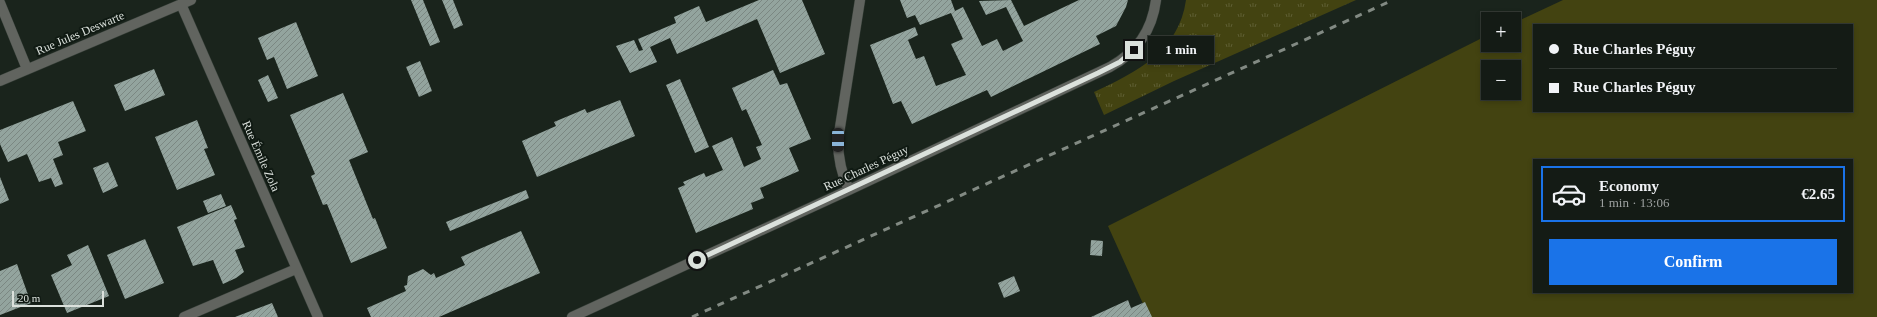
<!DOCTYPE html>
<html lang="en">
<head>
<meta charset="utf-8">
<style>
  :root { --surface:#141b15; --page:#212822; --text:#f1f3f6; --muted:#9da1a0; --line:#333934; --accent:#1a73e8 }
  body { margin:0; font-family:Georgia,serif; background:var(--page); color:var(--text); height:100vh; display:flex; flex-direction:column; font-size:15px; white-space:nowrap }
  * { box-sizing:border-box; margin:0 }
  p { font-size:13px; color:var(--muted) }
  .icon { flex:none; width:22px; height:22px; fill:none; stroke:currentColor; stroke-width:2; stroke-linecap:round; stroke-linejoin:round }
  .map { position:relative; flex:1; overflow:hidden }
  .details { position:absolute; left:1533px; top:159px; width:320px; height:134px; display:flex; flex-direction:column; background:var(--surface); border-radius:0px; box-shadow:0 2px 6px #0003,0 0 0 1px var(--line) }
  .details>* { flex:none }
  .hud { position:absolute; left:1533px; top:24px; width:320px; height:88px; border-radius:0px; box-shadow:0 2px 6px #0003,0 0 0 1px var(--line); display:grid; align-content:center; height:88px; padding:0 16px; background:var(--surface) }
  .tools { position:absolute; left:1481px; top:12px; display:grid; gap:8px }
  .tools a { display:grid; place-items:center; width:40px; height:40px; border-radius:0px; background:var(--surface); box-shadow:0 2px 6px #0003,0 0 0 1px var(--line); font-size:20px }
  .scale { position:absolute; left:12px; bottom:10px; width:92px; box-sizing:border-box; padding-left:4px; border:2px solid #dbe1dc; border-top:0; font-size:11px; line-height:14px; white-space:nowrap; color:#dbe1dc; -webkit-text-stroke:3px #101a13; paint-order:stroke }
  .end { position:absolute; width:18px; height:18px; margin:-9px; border:5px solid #dbe1dc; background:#111; box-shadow:0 0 0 2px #111 }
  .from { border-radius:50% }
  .bubble { position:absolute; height:28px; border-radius:0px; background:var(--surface); box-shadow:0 2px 6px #0003,0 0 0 1px var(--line); font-size:13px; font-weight:600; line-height:28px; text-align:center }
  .car { position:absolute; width:12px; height:24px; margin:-12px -6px; border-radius:5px; box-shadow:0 0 3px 1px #0007; background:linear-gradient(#222 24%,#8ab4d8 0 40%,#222 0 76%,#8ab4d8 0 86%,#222 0) }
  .hud b { display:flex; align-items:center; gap:14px; height:38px; font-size:15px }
  .hud b+b { border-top:1px solid var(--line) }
  .hud i { width:10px; height:10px; background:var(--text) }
  ul { padding:7px 0 0; list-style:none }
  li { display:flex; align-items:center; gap:12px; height:56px; margin:0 8px 6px; padding:0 8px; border:2px solid transparent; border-radius:0px }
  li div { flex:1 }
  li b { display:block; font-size:15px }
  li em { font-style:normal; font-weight:600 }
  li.active { border-color:var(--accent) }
  li>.icon { width:36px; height:36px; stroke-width:1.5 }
  .button { display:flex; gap:8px; margin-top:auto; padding:8px 16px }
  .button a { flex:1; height:46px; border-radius:0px; background:var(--accent); color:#fff; font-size:16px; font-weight:600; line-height:46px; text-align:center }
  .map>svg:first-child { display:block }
  .grass { fill:url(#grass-tufts) }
  .pitch { fill:#434311; fill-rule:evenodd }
  .building { fill:url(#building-hatch) }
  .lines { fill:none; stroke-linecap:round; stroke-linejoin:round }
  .minor-casing { stroke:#353e37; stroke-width:11 }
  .minor { stroke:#61645f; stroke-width:10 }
  .rail { stroke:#828a83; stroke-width:3; stroke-dasharray:7 7; stroke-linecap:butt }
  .route { stroke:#dbe1dc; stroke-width:5 }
  .labels { text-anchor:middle; stroke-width:4; stroke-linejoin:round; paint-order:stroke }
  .street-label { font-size:12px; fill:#dbe1dc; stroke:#101a13 }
</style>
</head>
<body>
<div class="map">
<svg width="1877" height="317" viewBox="0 0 1877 317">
  <defs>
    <pattern id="grass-tufts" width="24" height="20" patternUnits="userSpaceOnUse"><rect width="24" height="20" fill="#434311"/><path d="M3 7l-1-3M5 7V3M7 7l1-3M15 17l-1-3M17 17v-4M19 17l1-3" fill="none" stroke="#5e5e33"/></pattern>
    <pattern id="building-hatch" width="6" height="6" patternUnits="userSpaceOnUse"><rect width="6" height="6" fill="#93a49e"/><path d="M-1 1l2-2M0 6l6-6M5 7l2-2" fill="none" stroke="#7b8782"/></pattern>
  </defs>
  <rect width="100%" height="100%" fill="#1a241c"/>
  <!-- grass -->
  <path class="grass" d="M1186 0H1356L1174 81 1104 115 1094 92C1137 72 1179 51 1186 0Z"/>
  <!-- pitch -->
  <path class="pitch" d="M1563 0H1877V317H1149L1108 226 1488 35V45H1514V23ZM1534 25H1852V111H1534ZM1488 67H1514V93H1488ZM1534 160H1852V292H1534Z"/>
  <!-- building -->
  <path class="building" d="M411 0H423L440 42 430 46Z
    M442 0H453L463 25 454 29Z
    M759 0H802L825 54 780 73 757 19 677 54 670 38 650 47 657 62 630 73 616 46 634 40 639 51 643 50 638 39 676 23 674 17 699 6 706 22Z
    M900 0H951L955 11 963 7 982 46 997 39 1003 51 1023 41 1006 7 986 15 979 1 1011 0 1024 26 1079 0H1128L1126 7 1116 26 1096 36 1100 44 991 97 987 90 912 124 901 101 893 104 870 45 915 27 918 35 908 40 916 59 924 56 936 86 966 75 951 44 963 39 951 13 920 25 915 15 907 18Z
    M296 22 318 76 287 89 274 57 267 60 258 38Z
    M420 61 432 91 419 97 406 67Z
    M154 69 165 95 125 111 114 85Z
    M773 70 780 85 787 83 811 139 789 148 799 171 760 188 764 198 751 203 753 209 696 233 678 188 685 185 683 182 704 173 706 177 723 170 712 146 732 137 744 167 761 159 756 147 762 145 746 109 742 111 732 88Z
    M268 75 278 98 268 102 258 80Z
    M680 79 709 147 695 153 666 85Z
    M343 93 368 152 349 160 373 219 375 218 387 248 351 263 327 204 323 205 311 176 315 174 290 115Z
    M620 100 635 136 537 177 522 141 556 126 554 122 585 109 587 113Z
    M73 101 86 131 58 142 63 155 53 159 63 184 55 187 51 178 39 182 27 154 8 162 0 144V130Z
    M197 120 208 148 204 149 215 175 177 190 155 137Z
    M108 162 118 186 103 193 93 168Z
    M0 177 9 200 0 204Z
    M526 190 529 198 450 231 446 222Z
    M221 194 226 206 208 213 203 201Z
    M231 205 237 219 234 220 245 247 235 250 244 272 236 278 223 284 213 260 193 266 177 227Z
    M521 231 540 273 439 317H371L367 308 406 291 404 286 407 285 408 276 423 269 431 275 434 273 436 278 465 265 461 257Z
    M145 239 164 283 125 299 107 255Z
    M1091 240 1103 241 1102 256 1090 255Z
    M88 245 109 296 67 313 51 275 72 265 67 255Z
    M17 264 31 303 0 315V271Z
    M1014 276 1020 291 1004 298 998 283Z
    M1128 300 1131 308 1145 302 1152 317H1091Z
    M272 303 278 317H235Z"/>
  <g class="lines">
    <!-- minor casing -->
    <g class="minor-casing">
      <path id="minor" d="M0 3 27 69
        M181 4 318 317
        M0 81 191 0
        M849 190C841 173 838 159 838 140L860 0
        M184 317 296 269
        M572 317 849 190 1110 67C1137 52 1152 31 1156 0"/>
    </g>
    <!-- minor -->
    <use href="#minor" class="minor"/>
    <!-- rail -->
    <path class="rail" d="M692 317 1393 0"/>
  </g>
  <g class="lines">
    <!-- route -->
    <path class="route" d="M697 260 1098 73 1120 62 1134 50"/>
  </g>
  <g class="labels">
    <!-- street labels -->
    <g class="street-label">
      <text transform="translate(80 33) rotate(-23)" y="4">Rue Jules Deswarte</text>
      <text transform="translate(261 156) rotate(66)" y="4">Rue Émile Zola</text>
      <text transform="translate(866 168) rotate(-25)" y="4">Rue Charles Péguy</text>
    </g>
  </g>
</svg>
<div class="tools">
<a>+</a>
<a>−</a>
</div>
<div class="scale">20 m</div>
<i class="end from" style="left:697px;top:260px"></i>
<i class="end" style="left:1134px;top:50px"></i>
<div class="bubble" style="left:1148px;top:36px;width:66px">1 min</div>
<i class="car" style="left:838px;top:140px;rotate:180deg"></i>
<div class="hud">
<b><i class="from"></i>Rue Charles Péguy</b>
<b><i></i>Rue Charles Péguy</b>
</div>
<section class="details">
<ul>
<li class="active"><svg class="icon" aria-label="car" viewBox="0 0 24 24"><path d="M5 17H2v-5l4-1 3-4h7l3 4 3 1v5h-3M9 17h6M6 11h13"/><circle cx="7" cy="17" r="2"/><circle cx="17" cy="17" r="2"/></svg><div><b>Economy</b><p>1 min · 13:06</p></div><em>€2.65</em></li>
</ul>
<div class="button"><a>Confirm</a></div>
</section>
</div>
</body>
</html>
